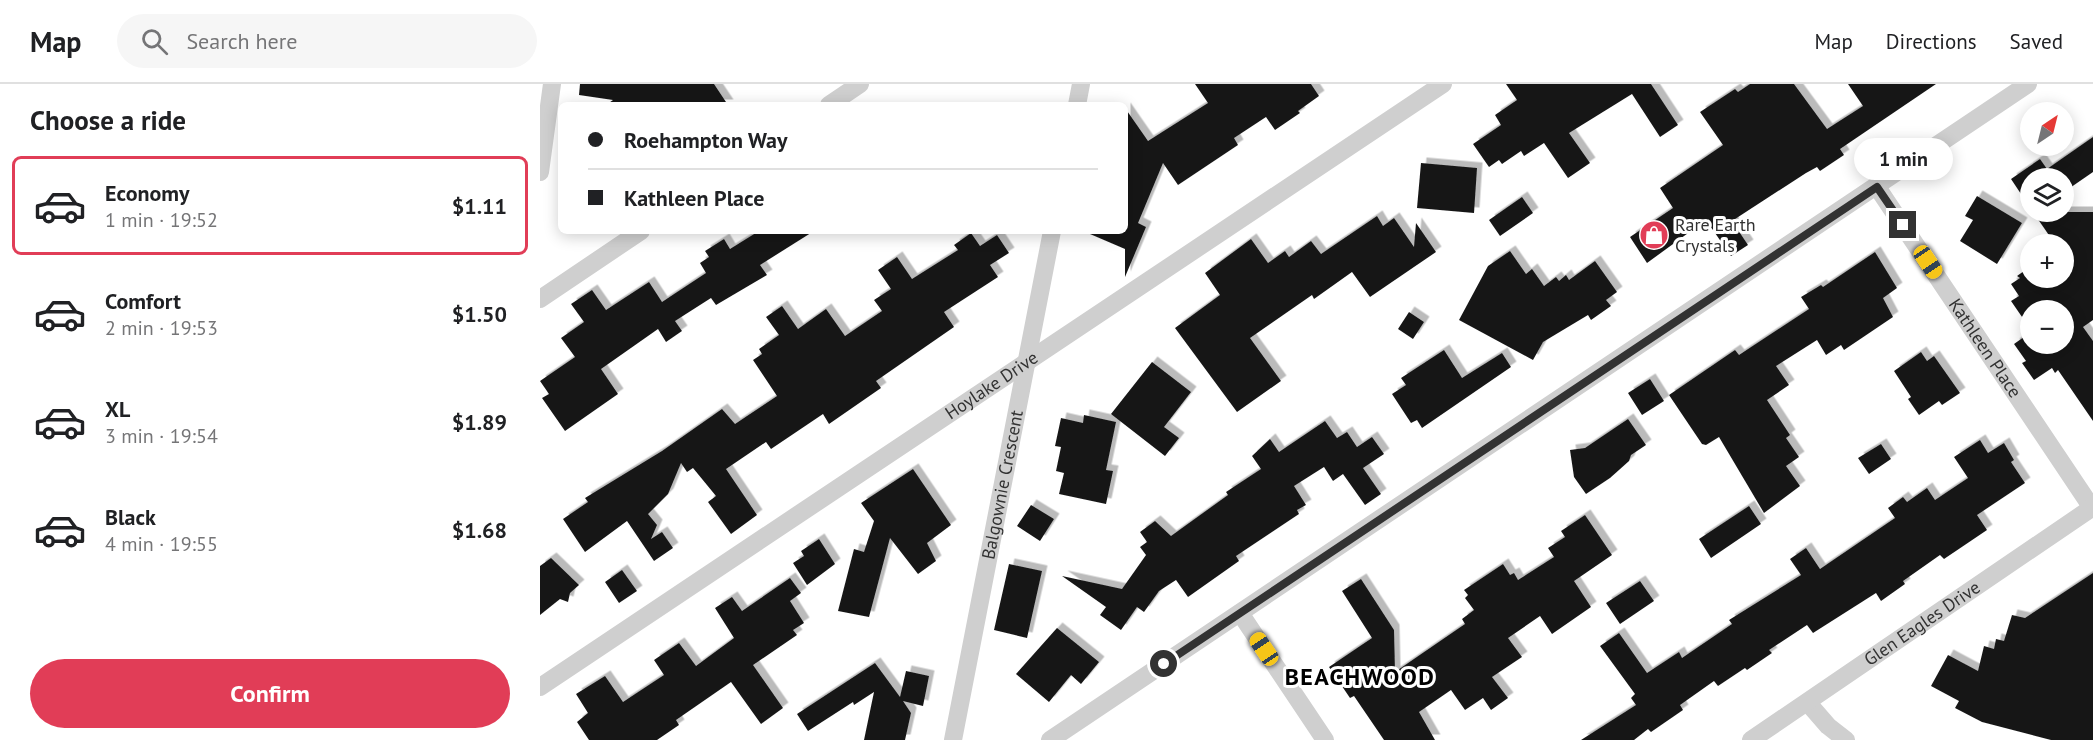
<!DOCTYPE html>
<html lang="en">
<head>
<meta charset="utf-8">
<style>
  :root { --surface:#fff; --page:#f6f6f6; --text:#202124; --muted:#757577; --line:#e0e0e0; --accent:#e13d57 }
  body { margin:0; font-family:"PT Sans",sans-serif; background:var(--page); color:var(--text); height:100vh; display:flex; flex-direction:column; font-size:22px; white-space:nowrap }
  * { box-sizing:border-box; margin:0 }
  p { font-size:20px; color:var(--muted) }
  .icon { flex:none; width:33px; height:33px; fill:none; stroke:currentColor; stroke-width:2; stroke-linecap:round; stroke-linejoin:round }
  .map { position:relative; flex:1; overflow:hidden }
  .details { display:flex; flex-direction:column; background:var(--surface); width:540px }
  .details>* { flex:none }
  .banner { position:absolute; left:18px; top:18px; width:570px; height:132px; border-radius:9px; box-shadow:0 3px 15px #0003; display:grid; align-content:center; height:132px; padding:0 30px; background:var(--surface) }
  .needle { width:39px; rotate:35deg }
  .fabs { position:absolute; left:1480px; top:18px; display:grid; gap:12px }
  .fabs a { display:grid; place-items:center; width:54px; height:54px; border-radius:50%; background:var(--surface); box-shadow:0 3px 15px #0003; font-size:30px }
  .end { position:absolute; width:27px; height:27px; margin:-14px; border:8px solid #323232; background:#fff; box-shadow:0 0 0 3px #fff }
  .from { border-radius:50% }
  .bubble { position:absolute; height:42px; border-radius:21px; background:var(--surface); box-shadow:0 3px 15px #0003; font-size:20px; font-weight:700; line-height:42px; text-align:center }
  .car { position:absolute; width:18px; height:36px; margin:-18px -9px; border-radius:8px; box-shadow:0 0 4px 2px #0007; background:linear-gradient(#f5c518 24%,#345 0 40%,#f5c518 0 76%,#345 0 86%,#f5c518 0) }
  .banner b { display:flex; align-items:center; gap:21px; height:57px; font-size:22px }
  .banner b+b { border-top:2px solid var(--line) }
  .banner i { width:15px; height:15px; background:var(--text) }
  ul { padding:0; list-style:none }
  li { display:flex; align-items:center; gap:18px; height:99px; margin:0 12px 9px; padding:0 18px; border:3px solid transparent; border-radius:9px }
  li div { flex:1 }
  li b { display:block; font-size:22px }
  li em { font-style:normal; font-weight:700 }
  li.selected { border-color:var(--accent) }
  li>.icon { width:54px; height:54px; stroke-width:1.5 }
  h2 { padding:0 30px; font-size:27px; line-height:72px }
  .button { display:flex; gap:12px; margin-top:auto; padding:12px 30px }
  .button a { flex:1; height:69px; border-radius:36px; background:var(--accent); color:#fff; font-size:24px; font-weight:700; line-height:69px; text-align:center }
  header { display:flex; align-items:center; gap:36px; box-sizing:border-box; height:84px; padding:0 30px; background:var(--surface); border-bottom:2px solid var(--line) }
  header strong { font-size:28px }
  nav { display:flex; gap:33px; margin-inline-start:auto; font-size:21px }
  .search { width:420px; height:54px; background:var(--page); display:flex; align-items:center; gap:15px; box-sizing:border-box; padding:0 21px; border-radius:33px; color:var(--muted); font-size:22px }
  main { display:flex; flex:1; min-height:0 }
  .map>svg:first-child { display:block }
  .building { fill:#191919; filter:url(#shadow) }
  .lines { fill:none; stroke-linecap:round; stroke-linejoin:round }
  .minor { stroke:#cfcfcf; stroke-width:18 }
  .route { stroke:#323232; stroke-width:8 }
  .labels { text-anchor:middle; stroke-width:6; stroke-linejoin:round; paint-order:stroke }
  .poi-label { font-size:18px; fill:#323232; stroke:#fff; text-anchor:start }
  .street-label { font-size:18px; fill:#323232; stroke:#fff }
  .district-label { font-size:24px; font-weight:bold; letter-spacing:1.5px; fill:#000; stroke:#fff }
</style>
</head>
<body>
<header>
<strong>Map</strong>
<div class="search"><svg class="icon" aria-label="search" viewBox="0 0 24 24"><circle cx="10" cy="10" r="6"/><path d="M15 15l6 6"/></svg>Search here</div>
<nav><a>Map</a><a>Directions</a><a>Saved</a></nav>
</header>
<main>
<section class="details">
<h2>Choose a ride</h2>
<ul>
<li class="selected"><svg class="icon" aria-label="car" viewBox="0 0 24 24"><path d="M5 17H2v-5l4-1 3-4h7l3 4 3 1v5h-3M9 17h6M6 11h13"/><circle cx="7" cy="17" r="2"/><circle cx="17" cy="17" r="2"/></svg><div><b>Economy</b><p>1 min · 19:52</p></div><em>$1.11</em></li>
<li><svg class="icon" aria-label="car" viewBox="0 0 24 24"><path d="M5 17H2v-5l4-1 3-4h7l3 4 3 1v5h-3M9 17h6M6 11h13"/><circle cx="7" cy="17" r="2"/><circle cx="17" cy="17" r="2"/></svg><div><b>Comfort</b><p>2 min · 19:53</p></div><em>$1.50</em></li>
<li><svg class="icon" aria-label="car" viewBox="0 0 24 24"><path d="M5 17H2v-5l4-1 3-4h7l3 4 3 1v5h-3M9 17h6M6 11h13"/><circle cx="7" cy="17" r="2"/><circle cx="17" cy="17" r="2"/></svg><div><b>XL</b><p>3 min · 19:54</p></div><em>$1.89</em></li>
<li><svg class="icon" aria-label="car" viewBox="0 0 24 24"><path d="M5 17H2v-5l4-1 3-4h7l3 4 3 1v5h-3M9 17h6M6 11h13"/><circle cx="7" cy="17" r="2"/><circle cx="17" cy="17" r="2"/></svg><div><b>Black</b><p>4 min · 19:55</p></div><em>$1.68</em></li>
</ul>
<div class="button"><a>Confirm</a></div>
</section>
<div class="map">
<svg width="1553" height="656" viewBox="0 0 1553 656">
  <defs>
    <filter id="shadow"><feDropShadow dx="5.5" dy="-5.5" stdDeviation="0" flood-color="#0004"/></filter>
  </defs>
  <rect width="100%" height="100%" fill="#fff"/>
  <!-- building -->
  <path class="building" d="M40 0H174L188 21H66L73 16 39 11Z
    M655 0H771L779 12 758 27 760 29 735 46 726 33 694 54 698 61 638 101 623 79 598 139 606 143 585 193V165L543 147H585V24L608 57 668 19Z
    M966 0H1111L1138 41 1120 53 1092 10 1029 49 1050 79 1028 94 1004 59 984 72 981 67 962 80 959 76 949 83 933 60 961 41 955 31 977 16Z
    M1210 0H1254L1287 45 1323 22 1308 0H1396L1300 65 1304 71 1280 87 1277 83 1266 89 1192 137 1208 161 1191 172 1166 136 1107 179 1090 153 1133 124 1120 104 1183 61 1160 28 1195 5 1198 8Z
    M1553 53V88L1524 108V94H1491V125L1471 95 1500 75 1507 85Z
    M881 79 937 84 934 129 877 124Z
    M1437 112 1482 139 1457 180 1420 157 1433 136 1425 132Z
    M982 113 993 129 960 152 949 136Z
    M1493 128H1553V236L1543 243 1553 257V337L1518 286 1515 289 1512 284 1494 296 1482 279 1486 277 1474 260 1491 248V260H1524V226H1491V246L1471 217 1479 212 1471 200 1480 194 1477 192 1491 182V194H1524V160H1515Z
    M837 132 843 142 854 134 874 163 876 139 896 168 830 213 812 188 774 215 772 211 710 254 741 297 697 328 635 244 680 211 665 189 711 155 728 179 745 167 749 173 771 157 781 170Z
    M219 147H274L220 181 227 191 176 221 171 214 135 237 142 247 126 258 118 245 61 285 78 310 25 347 2 314 9 310 0 297 35 273 21 254 44 238 31 220 52 206 66 226 109 198 122 218 166 189 160 179 169 173 165 167 184 155 190 165Z
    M431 149 440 162 457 151 469 169 450 181 458 193 404 228 414 243 336 297 341 304 289 340 283 330 231 365 226 358 186 385 217 431 191 450 168 418 176 412 153 384 147 388 141 379 128 410 108 430 117 441 111 455 122 448 133 464 114 477 87 437 45 468 23 435 48 418 45 414 122 367 182 325 195 340 237 312 213 276 222 270 219 265 239 251 226 233 242 222 258 245 286 225 305 252 342 227 334 216 351 205 338 186 357 173 372 195 418 166 414 161Z
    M970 167 986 190 992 185 1004 202 1016 193 1019 197 1026 191 1029 196 1055 177 1077 208 1066 216 1071 222 1051 236 1048 231 1003 258 993 276 919 236 948 182Z
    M1335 168 1357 204 1343 214 1353 233 1304 266 1301 261 1286 271 1277 256 1236 282 1249 301 1227 316 1250 351 1246 354 1259 373 1246 382 1260 402 1224 429 1179 353 1166 361 1162 360 1129 311 1195 266 1199 271 1269 225 1261 213 1281 201 1283 203Z
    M869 228 884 238 873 255 858 245Z
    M904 266 922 294 962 269 971 283 882 344 877 336 871 339 852 310 866 301 861 294Z
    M1381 268 1387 277 1394 272 1420 309 1402 321 1399 317 1379 331 1368 315 1371 313 1354 287Z
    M612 278 651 308 624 343 639 354 625 372 571 330Z
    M1110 295 1124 317 1102 331 1088 309Z
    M544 331 576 338 566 386 573 387 566 420 519 410 524 389 516 387 521 363 515 362 521 334 543 339Z
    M1088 335 1106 361 1091 371 1089 377 1070 394 1046 410 1034 393 1030 366 1045 364Z
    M785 337 797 354 807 348 817 363 832 353 844 370 823 384 841 410 825 421 803 390 793 397 784 383 754 402 766 421 757 426 759 430 696 472 699 477 648 513 636 496 619 507 604 528 597 523 581 546 560 531 566 523 522 492 582 505 606 471 600 463 607 458 600 448 615 437 631 452 688 411 686 408 721 385 712 372 730 355 739 368Z
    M1440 356 1448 369 1464 359 1474 376 1471 378 1485 399 1437 431 1447 446 1404 475 1400 471 1363 497 1365 500 1341 517 1336 509 1273 549 1267 541 1229 566 1232 569 1207 586 1205 584 1178 602 1174 597 1140 621 1143 626 1111 648 1108 645 1094 656H1041L1096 621 1091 614 1095 610 1060 562 1079 549 1107 589 1139 568 1142 574 1192 540 1189 536 1261 491 1250 475 1266 464 1280 485 1355 434 1348 424 1363 413 1367 418 1387 404 1395 416 1428 394 1414 373Z
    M1341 360 1351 375 1329 390 1318 374Z
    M373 385 411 441 387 459 396 477 378 490 350 454 329 533 298 527 314 465 324 468 334 437 321 419Z
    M491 421 514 435 500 457 477 442Z
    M1209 422 1221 440 1171 474 1159 455Z
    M1045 431 1072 471 1034 497 1051 523 1012 550 1000 532 968 554 982 573 952 593 968 614 951 626 943 614 925 626 911 606 879 628 895 656H844L814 612 810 614 789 583 832 554 802 507 821 495 854 546 855 588 925 540 922 535 934 526 925 514 928 511 924 506 963 480 970 491 974 489 978 496 1014 473 1008 464 1025 453 1021 447Z
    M279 455 295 480 267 501 253 479 264 472 261 467Z
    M11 474 39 501 30 509 28 518 20 515 0 531V482Z
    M469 480 502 487 487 554 454 546Z
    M82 486 97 507 79 519 65 498Z
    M1553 489V656H1511L1442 638 1415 624 1419 617 1391 602 1408 571 1438 587 1444 562 1454 565 1456 555 1464 557 1472 531 1485 534Z
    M250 494 261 509 250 517 264 539 253 546 257 551 213 581 243 624 221 640 191 598 136 636 139 641 117 656H49L37 638 48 629 36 610 65 592 83 618 124 591 114 576 139 559 156 582 194 554 175 524 192 513 202 527Z
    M1100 497 1114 517 1080 540 1066 519Z
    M517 544 559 578 541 600 531 591 509 618 476 590Z
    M335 579 360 613 366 587 389 592 383 622 363 617 371 629 365 656H324L334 608 314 621 313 618 268 647 257 630Z"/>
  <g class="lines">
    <!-- minor -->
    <g class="minor">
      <path d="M289 21 320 0"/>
      <path d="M537 21 541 0"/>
      <path d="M0 88 12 0"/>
      <path id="s1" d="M1337 103 1552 424"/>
      <path d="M0 215 101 147"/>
      <path d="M700 529 785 656"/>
      <path id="s2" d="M0 603 903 0"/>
      <path d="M1268 619 1288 642 1306 656"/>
      <path id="s3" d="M413 656 512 147"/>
      <path d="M510 656 1488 0"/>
      <path id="s4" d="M1211 656 1553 423"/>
    </g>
  </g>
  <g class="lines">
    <!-- route -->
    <path class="route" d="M624 580 1337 103 1363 141"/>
  </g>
  <!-- icons -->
  <defs>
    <g id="shop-disc" transform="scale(1.5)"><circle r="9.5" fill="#e13d57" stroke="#fff"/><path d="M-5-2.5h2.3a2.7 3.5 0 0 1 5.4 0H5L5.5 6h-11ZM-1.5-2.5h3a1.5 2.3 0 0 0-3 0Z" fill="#fff"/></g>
  </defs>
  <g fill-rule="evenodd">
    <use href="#shop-disc" x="1114" y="151"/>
  </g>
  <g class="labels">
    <!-- poi labels -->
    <g class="poi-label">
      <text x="1135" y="147">Rare Earth<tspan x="1135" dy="21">Crystals</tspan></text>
    </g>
    <!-- street labels -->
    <g class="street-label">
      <text dy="6" stroke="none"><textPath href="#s1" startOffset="194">Kathleen Place</textPath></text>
      <text dy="6" stroke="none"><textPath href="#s2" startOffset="543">Hoylake Drive</textPath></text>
      <text dy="6" stroke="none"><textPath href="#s3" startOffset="260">Balgownie Crescent</textPath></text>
      <text dy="6" stroke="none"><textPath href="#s4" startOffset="207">Glen Eagles Drive</textPath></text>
    </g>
    <!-- district labels -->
    <g class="district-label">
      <text x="820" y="601">BEACHWOOD</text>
    </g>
  </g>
</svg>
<div class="fabs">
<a><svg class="needle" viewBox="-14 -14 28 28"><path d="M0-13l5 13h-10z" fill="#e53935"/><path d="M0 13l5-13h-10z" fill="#757577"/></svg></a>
<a><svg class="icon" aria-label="layers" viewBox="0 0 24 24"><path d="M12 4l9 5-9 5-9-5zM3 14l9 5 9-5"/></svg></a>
<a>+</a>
<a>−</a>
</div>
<i class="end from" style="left:624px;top:580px"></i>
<i class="end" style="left:1363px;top:141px"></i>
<div class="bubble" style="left:1314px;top:54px;width:99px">1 min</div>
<i class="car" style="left:1388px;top:178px;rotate:146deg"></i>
<i class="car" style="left:724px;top:565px;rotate:326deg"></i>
<div class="banner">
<b><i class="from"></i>Roehampton Way</b>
<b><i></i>Kathleen Place</b>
</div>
</div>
</main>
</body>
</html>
